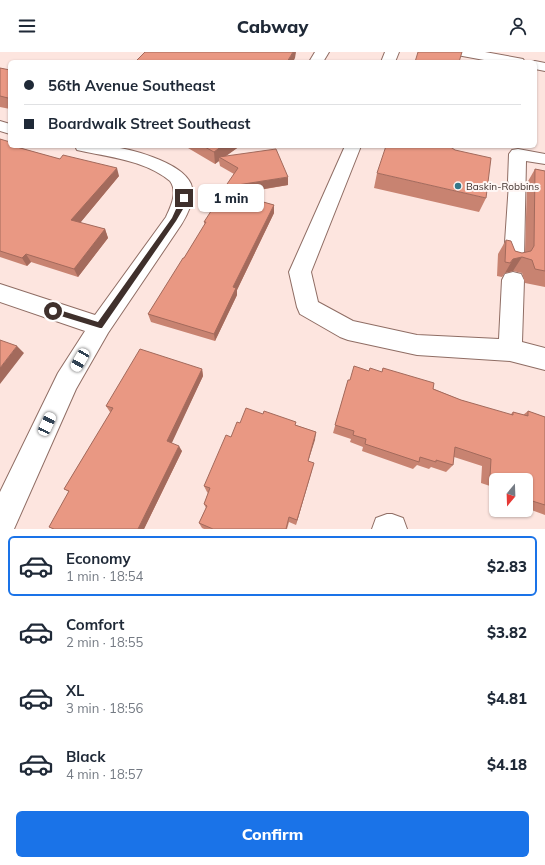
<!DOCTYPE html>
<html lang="en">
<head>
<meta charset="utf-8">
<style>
  :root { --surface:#fff; --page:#f2f2f3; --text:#1f2937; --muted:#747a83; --line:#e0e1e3; --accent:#1a73e8 }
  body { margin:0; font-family:Mulish,sans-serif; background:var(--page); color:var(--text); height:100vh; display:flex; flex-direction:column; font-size:15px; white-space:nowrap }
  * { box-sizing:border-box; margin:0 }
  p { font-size:13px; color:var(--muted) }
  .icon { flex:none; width:22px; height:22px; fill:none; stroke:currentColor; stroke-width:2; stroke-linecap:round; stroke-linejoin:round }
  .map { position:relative; height:477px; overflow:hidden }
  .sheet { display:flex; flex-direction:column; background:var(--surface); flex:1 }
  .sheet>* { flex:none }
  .top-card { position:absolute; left:8px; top:8px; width:529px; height:88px; border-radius:6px; box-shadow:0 1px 3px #0004; display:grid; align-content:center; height:88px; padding:0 16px; background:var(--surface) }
  .needle { width:26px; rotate:199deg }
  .controls { position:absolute; left:489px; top:421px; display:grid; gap:8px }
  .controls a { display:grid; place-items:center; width:44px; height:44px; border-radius:6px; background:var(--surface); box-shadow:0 1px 3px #0004; font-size:20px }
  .end { position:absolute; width:18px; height:18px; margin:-9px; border:5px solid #3f302c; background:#fff; box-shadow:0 0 0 2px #fff }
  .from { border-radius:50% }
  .bubble { position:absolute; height:28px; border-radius:6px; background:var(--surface); box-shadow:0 1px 3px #0004; font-size:13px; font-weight:800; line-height:28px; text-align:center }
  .car { position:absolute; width:12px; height:24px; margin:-12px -6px; border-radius:5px; box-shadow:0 0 3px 1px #0007; background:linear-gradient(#fff 24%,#345 0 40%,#fff 0 76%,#345 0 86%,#fff 0) }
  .top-card b { display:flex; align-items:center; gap:14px; height:38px; font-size:15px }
  .top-card b+b { border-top:1px solid var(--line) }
  .top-card i { width:10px; height:10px; background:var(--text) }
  ul { padding:7px 0 0; list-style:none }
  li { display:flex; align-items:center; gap:12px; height:60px; margin:0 8px 6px; padding:0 8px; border:2px solid transparent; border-radius:6px }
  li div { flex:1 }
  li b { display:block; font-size:15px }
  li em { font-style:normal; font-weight:800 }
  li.selected { border-color:var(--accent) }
  li>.icon { width:36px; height:36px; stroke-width:1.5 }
  .button { display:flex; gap:8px; margin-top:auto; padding:8px 16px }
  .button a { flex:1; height:46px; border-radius:6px; background:var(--accent); color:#fff; font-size:16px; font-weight:800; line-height:46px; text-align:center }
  header { display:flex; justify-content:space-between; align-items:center; height:52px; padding:0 16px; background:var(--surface); font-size:18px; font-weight:800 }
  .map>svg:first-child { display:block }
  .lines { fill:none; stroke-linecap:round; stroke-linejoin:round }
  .minor-casing { stroke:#8f6d64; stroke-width:2 }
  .minor { fill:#fff; fill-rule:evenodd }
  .wall { fill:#c88371 }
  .shaded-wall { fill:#a36a5c }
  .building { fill:#e99883; stroke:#a36a5c }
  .route { fill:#3f302c }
  .poi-dot { fill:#357789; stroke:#fef6f4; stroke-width:1.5 }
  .labels { text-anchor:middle; stroke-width:4; stroke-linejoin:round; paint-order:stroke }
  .poi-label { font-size:10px; fill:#3f302c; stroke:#fef6f4; text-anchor:start }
</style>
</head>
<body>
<header><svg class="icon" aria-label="menu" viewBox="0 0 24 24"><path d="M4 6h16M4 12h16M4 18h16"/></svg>Cabway<svg class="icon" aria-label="person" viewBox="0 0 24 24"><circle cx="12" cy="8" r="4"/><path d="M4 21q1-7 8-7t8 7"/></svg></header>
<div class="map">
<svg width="545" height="477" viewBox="0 0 545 477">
  <rect width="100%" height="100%" fill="#fde5df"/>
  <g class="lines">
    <!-- minor casing -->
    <g class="minor-casing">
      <path id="minor" d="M315 0H329L323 10H309Z
        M385 0H399L395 10H381Z
        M455 0H485L523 7 525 10H495L457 3Z
        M535 9 545 11V19L535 17V10H530Z
        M0 69 10 72V82L0 79Z
        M75 94C85 94 95 93 106 94 128 96 181 109 191 132 196 145 188 162 181 173L108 281 76 337 14 477H0V440L58 321 85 279 0 250V232L95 263 166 165C171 154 178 140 170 129 145 108 108 105 77 98Z
        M345 94H361L311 220 318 250 353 269 417 283 499 287 502 228 505 222 513 220 521 222 524 228 522 290 545 296V318L510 309 417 303 348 288 340 285 300 262 297 255 289 220Z
        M518 97 545 102V112L526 109 524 205 521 211 514 213 507 211 504 205 509 131 508 129 509 102 512 98Z
        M387 462H392L403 466 407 477H372L376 466Z"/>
    </g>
    <!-- minor -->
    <use href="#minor" class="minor"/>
  </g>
  <!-- wall -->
  <path class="wall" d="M0 16 10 18V57L0 55Z
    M0 87 17 95 119 124 80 171 105 177 108 186 78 225 31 210 27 214 0 205Z
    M176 94H240L225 104 288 133 236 142 274 153V161L237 238V243L215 289 151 270 148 262 184 206 205 173 204 170 226 139 234 122 220 114 219 109 215 112 188 96Z
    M535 117 545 119V235L525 231 522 221 513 219 505 221 502 225 497 224 498 202 506 188 515 199 522 201 525 200 527 131Z
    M377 121 486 146 479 160 374 136Z
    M383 316 461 348 510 363 513 360 523 363 528 359 545 365V463L526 456V428H496V436L481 431 482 414 454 405 453 413 446 420 431 415 429 417 417 413 413 417 362 399 363 395 350 390 351 387 333 381 348 328H350L382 320Z
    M202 317 203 324 171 391 182 399 144 477H53L49 475 69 440 64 437 111 360H110L106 354Z
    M263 362 316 380 308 409 312 418 296 473 289 470 287 477H204L202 476 199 471 206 456 204 452 208 441 207 440 204 434 231 385 240 371Z"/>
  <!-- shaded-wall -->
  <path class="shaded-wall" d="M293 0H296L295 6 293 10H287Z
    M10 44V51L8 46Z
    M222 94H240L222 107 219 105V109L215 112 214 100Z
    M117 116 119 124 75 177 71 168Z
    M288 125V133L226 143 225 135Z
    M274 153V161L237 238V243L215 289 214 282 233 235Z
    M105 177 108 186 78 225 74 217Z
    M26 202 31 210 27 214 22 206Z
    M522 205 513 219 505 221 513 207Z
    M17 294 24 301 0 332V316Z
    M202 317 203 324 170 395 167 389Z
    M316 380 315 388 306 416 308 409Z
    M179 394 182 399 144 477H138Z
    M314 411 312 418 296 473 297 468Z"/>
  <!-- building -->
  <path class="building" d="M145 0H293L287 10H135Z
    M418 0H462L459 10H415Z
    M0 16 10 18V45L8 46 0 44Z
    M0 87 10 90V94H13L60 107 63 103 117 116 71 168 105 177 74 217 26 202 22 206 0 199Z
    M203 94H222L214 100Z
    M386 94H449L455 98 491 106 486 146 377 121Z
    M276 97 288 125 225 135 238 116 219 105Z
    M535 117 545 119V219L535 217 532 208 522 205 513 207 510 211 505 210 506 188 511 189 515 199 522 201 531 199 534 194Z
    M224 139 274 153 233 235 236 236 214 282 148 262 183 206H184L206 170H204Z
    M0 288 17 294 0 316Z
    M140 297 202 317 167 389 179 394 138 477H54L49 475 69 439 64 437 113 356 106 354Z
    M354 314 369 319 370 316 382 320 383 316 434 331 433 337 461 348 513 363V360L528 364V359L545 365V453L526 447V428H501L490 425 491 407 455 395 453 413 436 408V410L420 405 419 410 365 392 366 387 353 383 354 379 335 373 348 328H350Z
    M246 356 263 362 264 359 296 370 295 373 316 380 308 409 314 411 297 468 289 465 286 477H213L199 471 207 454 204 452 210 436 204 434 226 383 231 385 237 370 240 371Z"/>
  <!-- route -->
  <path class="route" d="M184 144 186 146 183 157 176 169 102 276H100L51 261V257L53 256 98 270 172 166 181 146Z"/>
  <!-- markers -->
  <circle class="poi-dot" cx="458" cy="134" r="4"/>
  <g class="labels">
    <!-- poi labels -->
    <g class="poi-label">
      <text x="466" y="138">Baskin-Robbins</text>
    </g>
  </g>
</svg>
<div class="controls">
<a><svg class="needle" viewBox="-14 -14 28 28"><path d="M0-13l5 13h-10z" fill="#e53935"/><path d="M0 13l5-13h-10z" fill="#747a83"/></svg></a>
</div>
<i class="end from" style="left:53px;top:259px"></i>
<i class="end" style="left:184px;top:146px"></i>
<div class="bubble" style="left:198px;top:132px;width:66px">1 min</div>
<i class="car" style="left:80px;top:308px;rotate:210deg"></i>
<i class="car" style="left:47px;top:372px;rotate:25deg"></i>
<div class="top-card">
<b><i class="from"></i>56th Avenue Southeast</b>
<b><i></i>Boardwalk Street Southeast</b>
</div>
</div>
<section class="sheet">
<ul>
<li class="selected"><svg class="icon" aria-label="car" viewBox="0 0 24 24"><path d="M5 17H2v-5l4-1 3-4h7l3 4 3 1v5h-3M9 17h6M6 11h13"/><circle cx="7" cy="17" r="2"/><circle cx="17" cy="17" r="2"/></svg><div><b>Economy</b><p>1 min · 18:54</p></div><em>$2.83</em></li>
<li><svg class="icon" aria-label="car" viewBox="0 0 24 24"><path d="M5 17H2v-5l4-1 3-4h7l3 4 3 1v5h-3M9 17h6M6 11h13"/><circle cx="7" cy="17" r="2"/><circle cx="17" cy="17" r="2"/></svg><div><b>Comfort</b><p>2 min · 18:55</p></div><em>$3.82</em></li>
<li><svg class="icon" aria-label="car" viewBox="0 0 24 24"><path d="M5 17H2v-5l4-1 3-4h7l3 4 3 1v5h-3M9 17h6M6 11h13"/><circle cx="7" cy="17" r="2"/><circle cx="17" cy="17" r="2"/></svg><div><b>XL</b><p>3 min · 18:56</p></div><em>$4.81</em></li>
<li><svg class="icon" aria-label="car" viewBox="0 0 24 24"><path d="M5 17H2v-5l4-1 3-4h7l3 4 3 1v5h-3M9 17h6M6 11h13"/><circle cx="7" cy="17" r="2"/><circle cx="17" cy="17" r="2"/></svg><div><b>Black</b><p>4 min · 18:57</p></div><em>$4.18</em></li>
</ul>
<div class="button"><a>Confirm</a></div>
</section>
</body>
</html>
